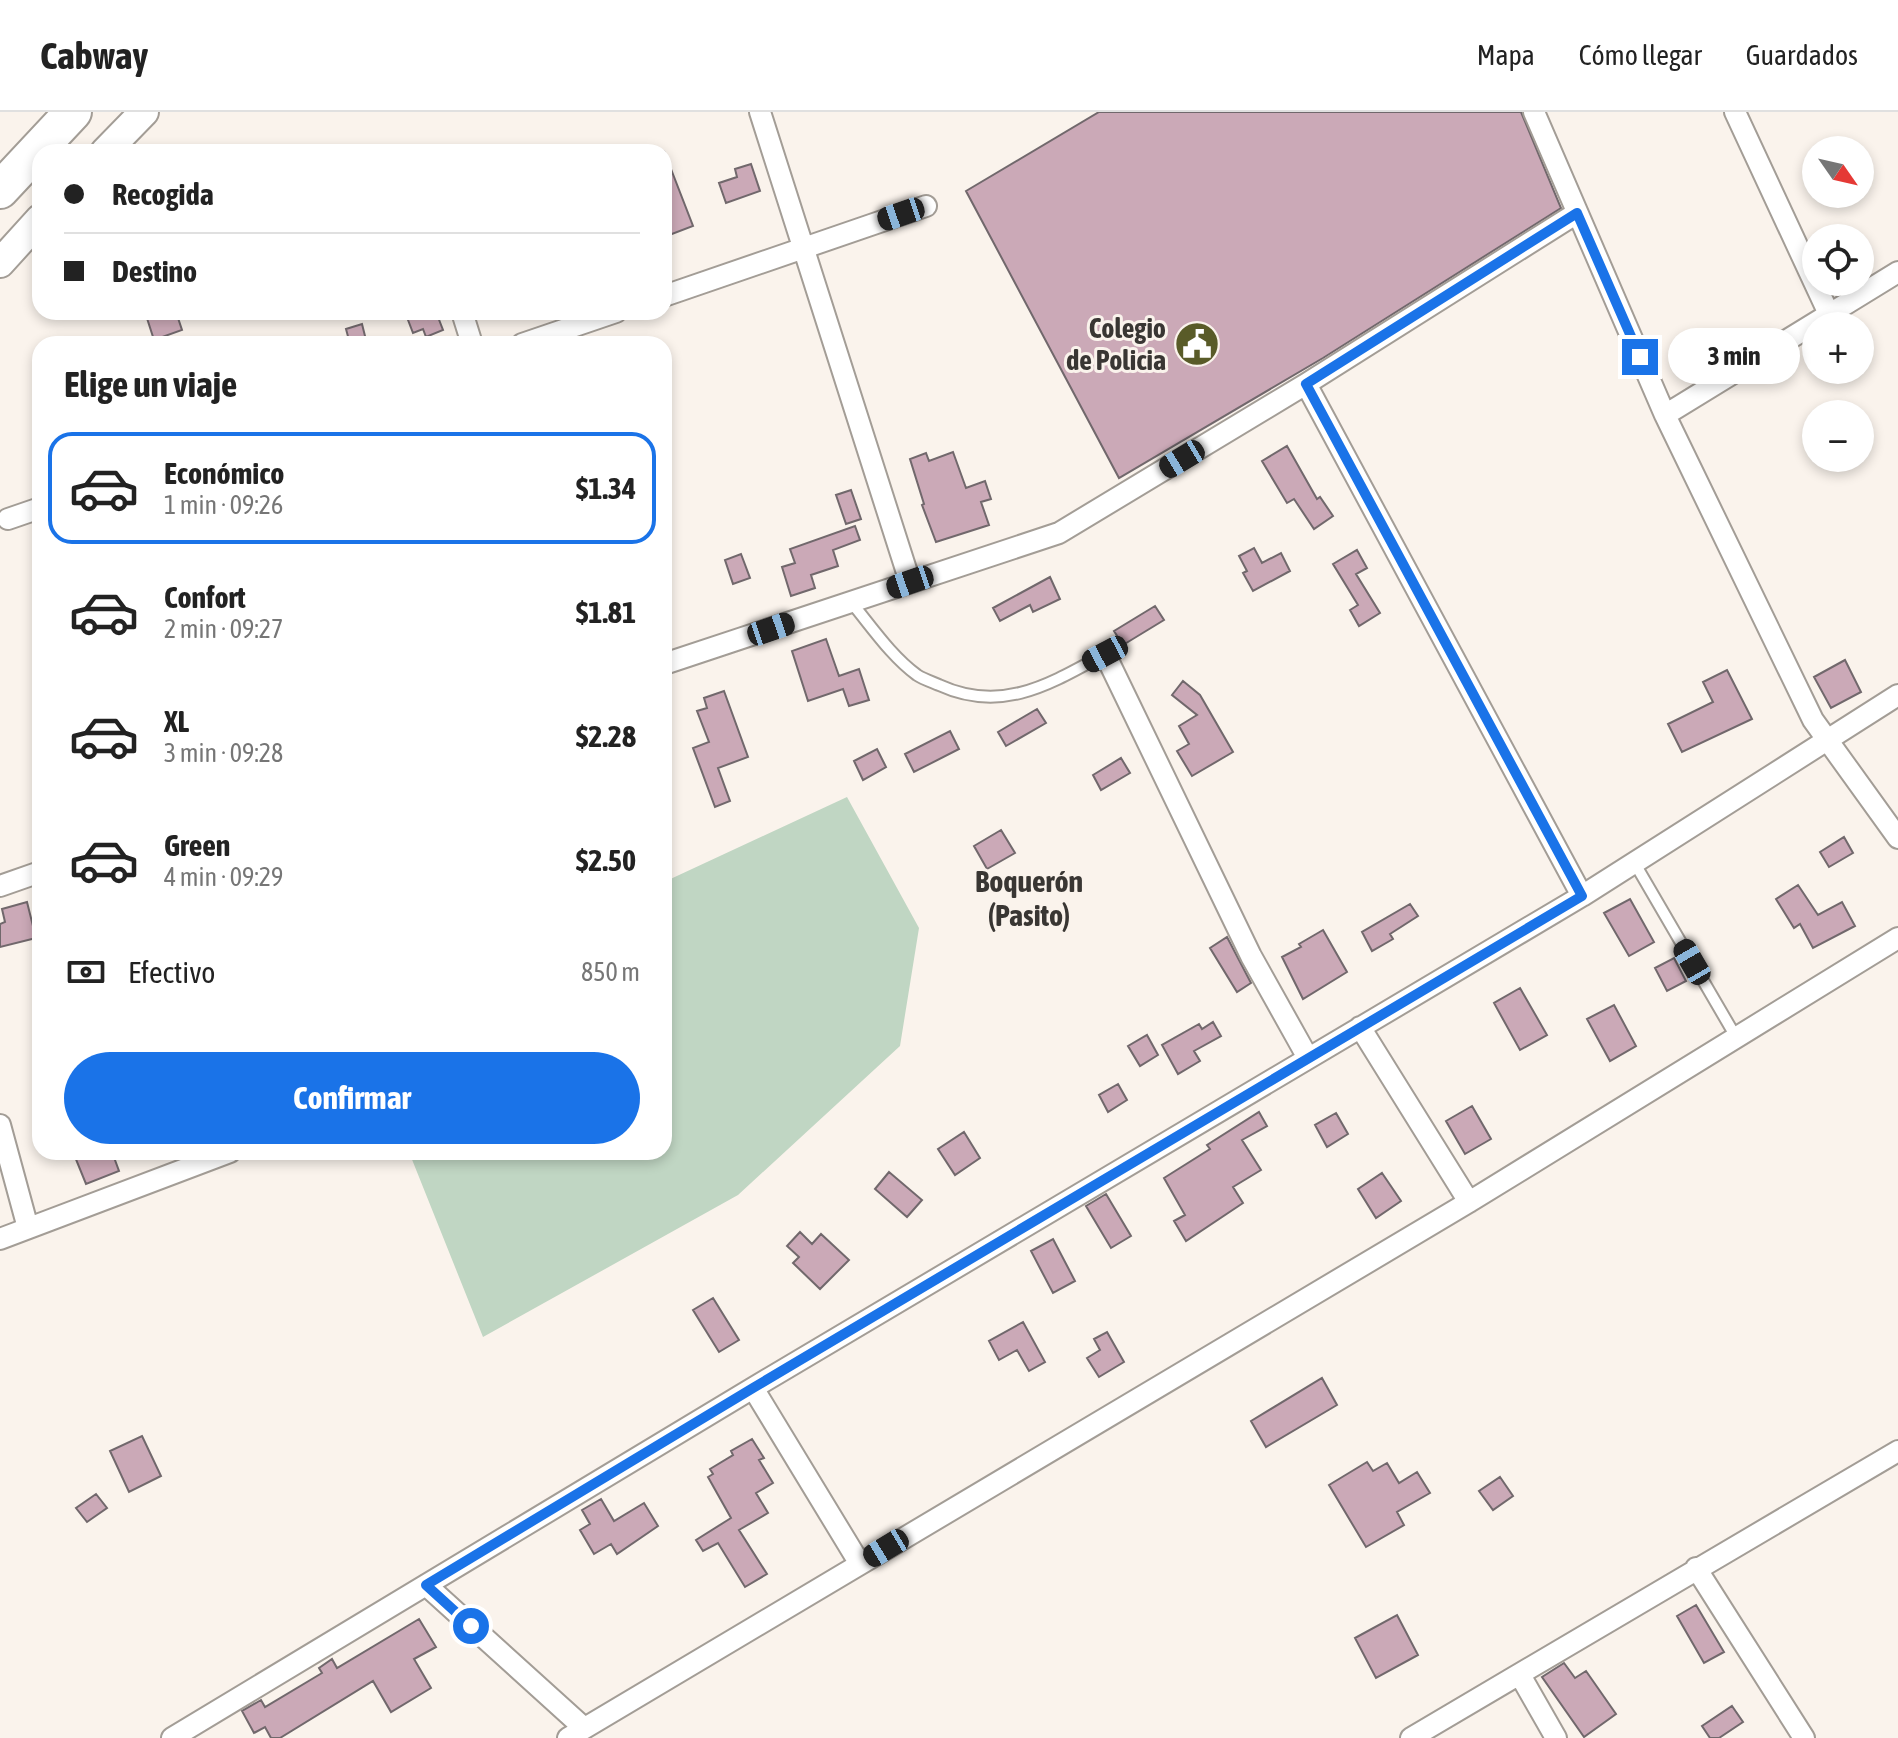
<!DOCTYPE html>
<html lang="es">
<head>
<meta charset="utf-8">
<style>
  :root { --surface:#fff; --page:#f2f2f2; --text:#222; --muted:#767676; --line:#e0e0e0; --accent:#1a73e8 }
  body { margin:0; font-family:"Asap Condensed",sans-serif; background:var(--page); color:var(--text); height:100vh; display:flex; flex-direction:column; font-size:30px; white-space:nowrap }
  * { box-sizing:border-box; margin:0 }
  p { font-size:26px; color:var(--muted) }
  .icon { flex:none; width:44px; height:44px; fill:none; stroke:currentColor; stroke-width:2; stroke-linecap:round; stroke-linejoin:round }
  .map { position:relative; flex:1; overflow:hidden }
  .side { position:absolute; left:32px; top:224px; width:640px; height:824px; display:flex; flex-direction:column; background:var(--surface); border-radius:24px; box-shadow:0 4px 12px #0003 }
  .side>* { flex:none }
  .hud { position:absolute; left:32px; top:32px; width:640px; height:176px; border-radius:24px; box-shadow:0 4px 12px #0003; display:grid; align-content:center; height:176px; padding:0 32px; background:var(--surface) }
  .needle { width:52px; rotate:124deg }
  .fabs { position:absolute; left:1802px; top:24px; display:grid; gap:16px }
  .fabs a { display:grid; place-items:center; width:72px; height:72px; border-radius:50%; background:var(--surface); box-shadow:0 4px 12px #0003; font-size:40px }
  .end { position:absolute; width:36px; height:36px; margin:-18px; border:10px solid #1a73e8; background:#fff; box-shadow:0 0 0 4px #fff }
  .from { border-radius:50% }
  .bubble { position:absolute; height:56px; border-radius:28px; background:var(--surface); box-shadow:0 4px 12px #0003; font-size:26px; font-weight:700; line-height:56px; text-align:center }
  .car { position:absolute; width:24px; height:48px; margin:-24px -12px; border-radius:10px; box-shadow:0 0 6px 2px #0007; background:linear-gradient(#222 24%,#8ab4d8 0 40%,#222 0 76%,#8ab4d8 0 86%,#222 0) }
  .hud b { display:flex; align-items:center; gap:28px; height:76px; font-size:30px }
  .hud b+b { border-top:2px solid var(--line) }
  .hud i { width:20px; height:20px; background:var(--text) }
  ul { padding:0; list-style:none }
  li { display:flex; align-items:center; gap:24px; height:112px; margin:0 16px 12px; padding:0 16px; border:4px solid transparent; border-radius:24px }
  li div { flex:1 }
  li b { display:block; font-size:30px }
  li em { font-style:normal; font-weight:700 }
  li.current { border-color:var(--accent) }
  li>.icon { width:72px; height:72px; stroke-width:1.5 }
  h2 { padding:0 32px; font-size:36px; line-height:96px }
  .pay { display:flex; align-items:center; gap:20px; height:88px; padding:0 32px; font-size:30px }
  .pay p { margin-inline-start:auto }
  .button { display:flex; gap:16px; margin-top:auto; padding:16px 32px }
  .button a { flex:1; height:92px; border-radius:48px; background:var(--accent); color:#fff; font-size:32px; font-weight:700; line-height:92px; text-align:center }
  header { display:flex; align-items:center; gap:48px; box-sizing:border-box; height:112px; padding:0 40px; background:var(--surface); border-bottom:2px solid var(--line) }
  header strong { font-size:38px }
  nav { display:flex; gap:44px; margin-inline-start:auto; font-size:28px }
  .map>svg:first-child { display:block }
  .green { fill:#c0d6c3 }
  .building { fill:#cba9b7; stroke:#71686c; stroke-width:2 }
  .lines { fill:none; stroke-linecap:round; stroke-linejoin:round }
  .lane-casing { stroke:#a39d96; stroke-width:14 }
  .street-casing { stroke:#a39d96; stroke-width:24 }
  .secondary-casing { stroke:#a39d96; stroke-width:32 }
  .highway-casing { stroke:#a39d96; stroke-width:40 }
  .lane { stroke:#fff; stroke-width:10 }
  .street { stroke:#fff; stroke-width:20 }
  .secondary { stroke:#fff; stroke-width:28 }
  .highway { stroke:#fff; stroke-width:36 }
  .route { stroke:#1a73e8; stroke-width:10 }
  .labels { text-anchor:middle; stroke-width:6; stroke-linejoin:round; paint-order:stroke }
  .poi-label { font-size:28px; font-weight:bold; fill:#393633; stroke:#faf3ec; text-anchor:end }
  .neighbourhood-label { font-size:30px; font-weight:bold; fill:#393633; stroke:#faf3ec }
</style>
</head>
<body>
<header>
<strong>Cabway</strong>
<nav><a>Mapa</a><a>Cómo llegar</a><a>Guardados</a></nav>
</header>
<div class="map">
<svg width="1898" height="1626" viewBox="0 0 1898 1626">
  <rect width="100%" height="100%" fill="#faf3ec"/>
  <!-- green -->
  <path class="green" d="M847 685 919 816 900 934 738 1083 483 1225 409 1040H664V770Z"/>
  <!-- building -->
  <path class="building" d="M1099 0H1521L1561 96 1323 246 1119 366 966 79Z
    M664 39 693 114 664 125Z
    M751 52 760 79 726 91 719 71 737 65 735 57Z
    M145 200H176L182 218 154 228Z
    M405 200H436L443 218 426 225 423 217 413 221Z
    M362 212 367 232H350L346 217Z
    M1287 334 1317 387 1320 385 1333 404 1314 417 1294 387 1287 391 1262 349Z
    M953 340 966 376 985 369 991 387 981 390 989 413 936 430 922 393 924 392 910 347 926 341 929 349Z
    M851 378 861 407 846 412 836 383Z
    M855 414 860 428 833 438 838 454 811 463 815 476 791 484 782 455 795 451 790 437Z
    M1254 436 1262 451 1281 441 1290 459 1253 479 1243 461 1247 459 1239 444Z
    M1357 438 1367 456 1356 462 1380 501 1359 514 1350 498 1358 493 1333 452Z
    M741 442 750 466 733 472 725 448Z
    M1050 465 1060 487 1033 500 1030 493 1000 509 993 496Z
    M1155 494 1164 508 1123 533 1114 519Z
    M826 527 839 564 859 557 869 588 849 594 843 577 808 589 792 539Z
    M1845 548 1861 580 1831 596 1814 565Z
    M1727 558 1752 607 1682 640 1668 612 1713 590 1703 570Z
    M1183 569 1200 583 1233 640 1192 664 1177 639 1189 632 1179 614 1197 603 1172 583Z
    M724 579 748 645 718 656 730 689 715 695 693 636 709 630 697 599 707 596 704 586Z
    M1037 597 1046 611 1006 634 998 620Z
    M950 619 959 637 914 660 905 642Z
    M877 637 886 655 863 668 854 649Z
    M1121 646 1130 661 1101 678 1093 663Z
    M1001 718 1015 741 987 757 974 734Z
    M1844 725 1853 741 1829 755 1820 740Z
    M1798 773 1818 803 1842 790 1855 814 1813 836 1800 812 1794 816 1776 787Z
    M1630 787 1654 830 1629 844 1604 801Z
    M27 790 36 826 0 835V812L5 810 2 797Z
    M1410 792 1418 804 1390 822 1393 827 1372 839 1362 820Z
    M1323 818 1347 860 1303 887 1282 845 1301 835 1299 832Z
    M1227 825 1251 871 1237 880 1210 836Z
    M1674 846 1686 869 1667 879 1655 856Z
    M1520 876 1547 923 1520 938 1494 891Z
    M1614 893 1636 934 1610 949 1587 907Z
    M1213 910 1221 924 1194 939 1200 949 1178 962 1162 933 1199 912 1202 917Z
    M1147 923 1158 943 1140 954 1128 934Z
    M1118 972 1127 988 1108 1000 1099 983Z
    M1472 994 1491 1027 1465 1042 1446 1009Z
    M1259 1000 1267 1014 1242 1028 1261 1058 1233 1075 1243 1091 1186 1129 1174 1109 1185 1103 1164 1066 1210 1037 1207 1033Z
    M1336 1001 1348 1022 1327 1035 1315 1013Z
    M964 1020 980 1046 955 1063 938 1037Z
    M73 1040H112L119 1059 86 1072Z
    M889 1060 922 1088 907 1105 875 1077Z
    M1382 1061 1401 1089 1376 1106 1358 1077Z
    M1106 1082 1131 1124 1111 1136 1086 1094Z
    M800 1120 812 1132 821 1122 849 1148 820 1177 793 1151 799 1145 787 1134Z
    M1053 1127 1075 1169 1053 1181 1031 1139Z
    M713 1186 739 1228 719 1240 693 1198Z
    M1023 1210 1045 1250 1029 1259 1017 1238 999 1248 989 1229Z
    M1107 1220 1124 1250 1099 1265 1087 1246 1100 1238 1094 1227Z
    M1322 1266 1337 1293 1266 1335 1251 1309Z
    M142 1324 161 1364 129 1380 110 1339Z
    M752 1327 764 1346 759 1348 773 1371 756 1381 768 1401 739 1418 767 1462 745 1475 718 1431 703 1439 696 1428 731 1406 708 1365 713 1362 710 1357 733 1343 731 1339Z
    M1367 1350 1373 1359 1387 1351 1399 1371 1417 1360 1430 1381 1397 1400 1404 1413 1366 1435 1329 1373Z
    M1500 1365 1513 1384 1493 1398 1479 1379Z
    M96 1382 107 1396 87 1410 76 1396Z
    M601 1387 614 1409 644 1391 658 1414 617 1442 611 1432 594 1442 580 1418 590 1412 582 1398Z
    M1696 1493 1724 1540 1704 1551 1677 1504Z
    M1397 1503 1418 1543 1376 1566 1355 1526Z
    M419 1507 436 1535 414 1547 431 1576 391 1600 373 1569 280 1626H271L265 1615 254 1621 242 1599 261 1588 265 1595 322 1561 319 1556 332 1547 337 1556Z
    M1564 1551 1575 1566 1586 1559 1616 1602 1584 1625 1542 1565Z
    M1732 1594 1743 1610 1719 1626H1710L1702 1614Z"/>
  <g class="lines">
    <!-- lane casing -->
    <g class="lane-casing">
      <path id="lane" d="M851 490C871 514 891 544 917 563 923 567 932 570 939 573 1002 602 1050 572 1105 542
        M1634 750 1736 925"/>
    </g>
    <!-- street casing -->
    <g class="street-casing">
      <path id="street" d="M760 0 910 470
        M1534 0 1665 303 1813 608 1898 726
        M1735 0 1829 202
        M664 184 926 94
        M462 200 472 232
        M522 232 616 200
        M1306 272 1582 784
        M1665 303 1898 160
        M8 407 40 396
        M1105 542 1251 844 1308 946
        M664 552 1059 421 1306 272 1577 101
        M0 774 40 760
        M1360 915 1469 1090
        M0 1013 28 1116
        M0 1127 230 1040
        M753 1276 860 1452
        M1696 1456 1804 1626
        M426 1473 584 1616
        M1520 1563 1556 1626
        M172 1626 753 1276 1582 784 1898 583
        M568 1626 1469 1090 1898 826
        M1411 1626 1898 1339"/>
    </g>
    <!-- secondary casing -->
    <g class="secondary-casing">
      <path id="secondary" d="M105 40 144 0
        M0 151 40 107"/>
    </g>
    <!-- highway casing -->
    <g class="highway-casing">
      <path id="highway" d="M0 78 73 0"/>
    </g>
    <!-- lane -->
    <use href="#lane" class="lane"/>
    <!-- street -->
    <use href="#street" class="street"/>
    <!-- secondary -->
    <use href="#secondary" class="secondary"/>
    <!-- highway -->
    <use href="#highway" class="highway"/>
  </g>
  <g class="lines">
    <!-- route -->
    <path class="route" d="M471 1514 426 1473 753 1276 1582 784 1306 272 1577 101 1640 245"/>
  </g>
  <!-- icons -->
  <defs>
    <g id="civic-disc" transform="scale(2.3)"><circle r="9.5" fill="#595b28" stroke="#faf3ec"/><path d="M-.6-6.5H3V-4.5H.6V-3L4-1V1h2V6H-6V1h2V-1L-.6-3ZM-1.2 2.5V6h2.4V2.5Z" fill="#fff"/></g>
  </defs>
  <g fill-rule="evenodd">
    <use href="#civic-disc" x="1197" y="232"/>
  </g>
  <g class="labels">
    <!-- poi labels -->
    <g class="poi-label">
      <text x="1166" y="226">Colegio<tspan x="1166" dy="32">de Policia</tspan></text>
    </g>
    <!-- neighbourhood labels -->
    <g class="neighbourhood-label">
      <text x="1029" y="780">Boquerón<tspan x="1029" dy="34">(Pasito)</tspan></text>
    </g>
  </g>
</svg>
<div class="fabs">
<a><svg class="needle" viewBox="-14 -14 28 28"><path d="M0-13l5 13h-10z" fill="#e53935"/><path d="M0 13l5-13h-10z" fill="#767676"/></svg></a>
<a><svg class="icon" aria-label="locate" viewBox="0 0 24 24"><circle cx="12" cy="12" r="6"/><path d="M12 2v4M12 18v4M2 12h4M18 12h4"/></svg></a>
<a>+</a>
<a>−</a>
</div>
<i class="end from" style="left:471px;top:1514px"></i>
<i class="end" style="left:1640px;top:245px"></i>
<div class="bubble" style="left:1668px;top:216px;width:132px">3 min</div>
<i class="car" style="left:901px;top:102px;rotate:251deg"></i>
<i class="car" style="left:1182px;top:347px;rotate:239deg"></i>
<i class="car" style="left:910px;top:470px;rotate:251deg"></i>
<i class="car" style="left:771px;top:517px;rotate:71deg"></i>
<i class="car" style="left:1105px;top:542px;rotate:242deg"></i>
<i class="car" style="left:1692px;top:850px;rotate:330deg"></i>
<i class="car" style="left:886px;top:1436px;rotate:239deg"></i>
<div class="hud">
<b><i class="from"></i>Recogida</b>
<b><i></i>Destino</b>
</div>
<section class="side">
<h2>Elige un viaje</h2>
<ul>
<li class="current"><svg class="icon" aria-label="car" viewBox="0 0 24 24"><path d="M5 17H2v-5l4-1 3-4h7l3 4 3 1v5h-3M9 17h6M6 11h13"/><circle cx="7" cy="17" r="2"/><circle cx="17" cy="17" r="2"/></svg><div><b>Económico</b><p>1 min · 09:26</p></div><em>$1.34</em></li>
<li><svg class="icon" aria-label="car" viewBox="0 0 24 24"><path d="M5 17H2v-5l4-1 3-4h7l3 4 3 1v5h-3M9 17h6M6 11h13"/><circle cx="7" cy="17" r="2"/><circle cx="17" cy="17" r="2"/></svg><div><b>Confort</b><p>2 min · 09:27</p></div><em>$1.81</em></li>
<li><svg class="icon" aria-label="car" viewBox="0 0 24 24"><path d="M5 17H2v-5l4-1 3-4h7l3 4 3 1v5h-3M9 17h6M6 11h13"/><circle cx="7" cy="17" r="2"/><circle cx="17" cy="17" r="2"/></svg><div><b>XL</b><p>3 min · 09:28</p></div><em>$2.28</em></li>
<li><svg class="icon" aria-label="car" viewBox="0 0 24 24"><path d="M5 17H2v-5l4-1 3-4h7l3 4 3 1v5h-3M9 17h6M6 11h13"/><circle cx="7" cy="17" r="2"/><circle cx="17" cy="17" r="2"/></svg><div><b>Green</b><p>4 min · 09:29</p></div><em>$2.50</em></li>
</ul>
<div class="pay"><svg class="icon" aria-label="cash" viewBox="0 0 24 24"><path d="M3 7h18v10H3z"/><circle cx="12" cy="12" r="2"/></svg>Efectivo<p>850 m</p></div>
<div class="button"><a>Confirmar</a></div>
</section>
</div>
</body>
</html>
